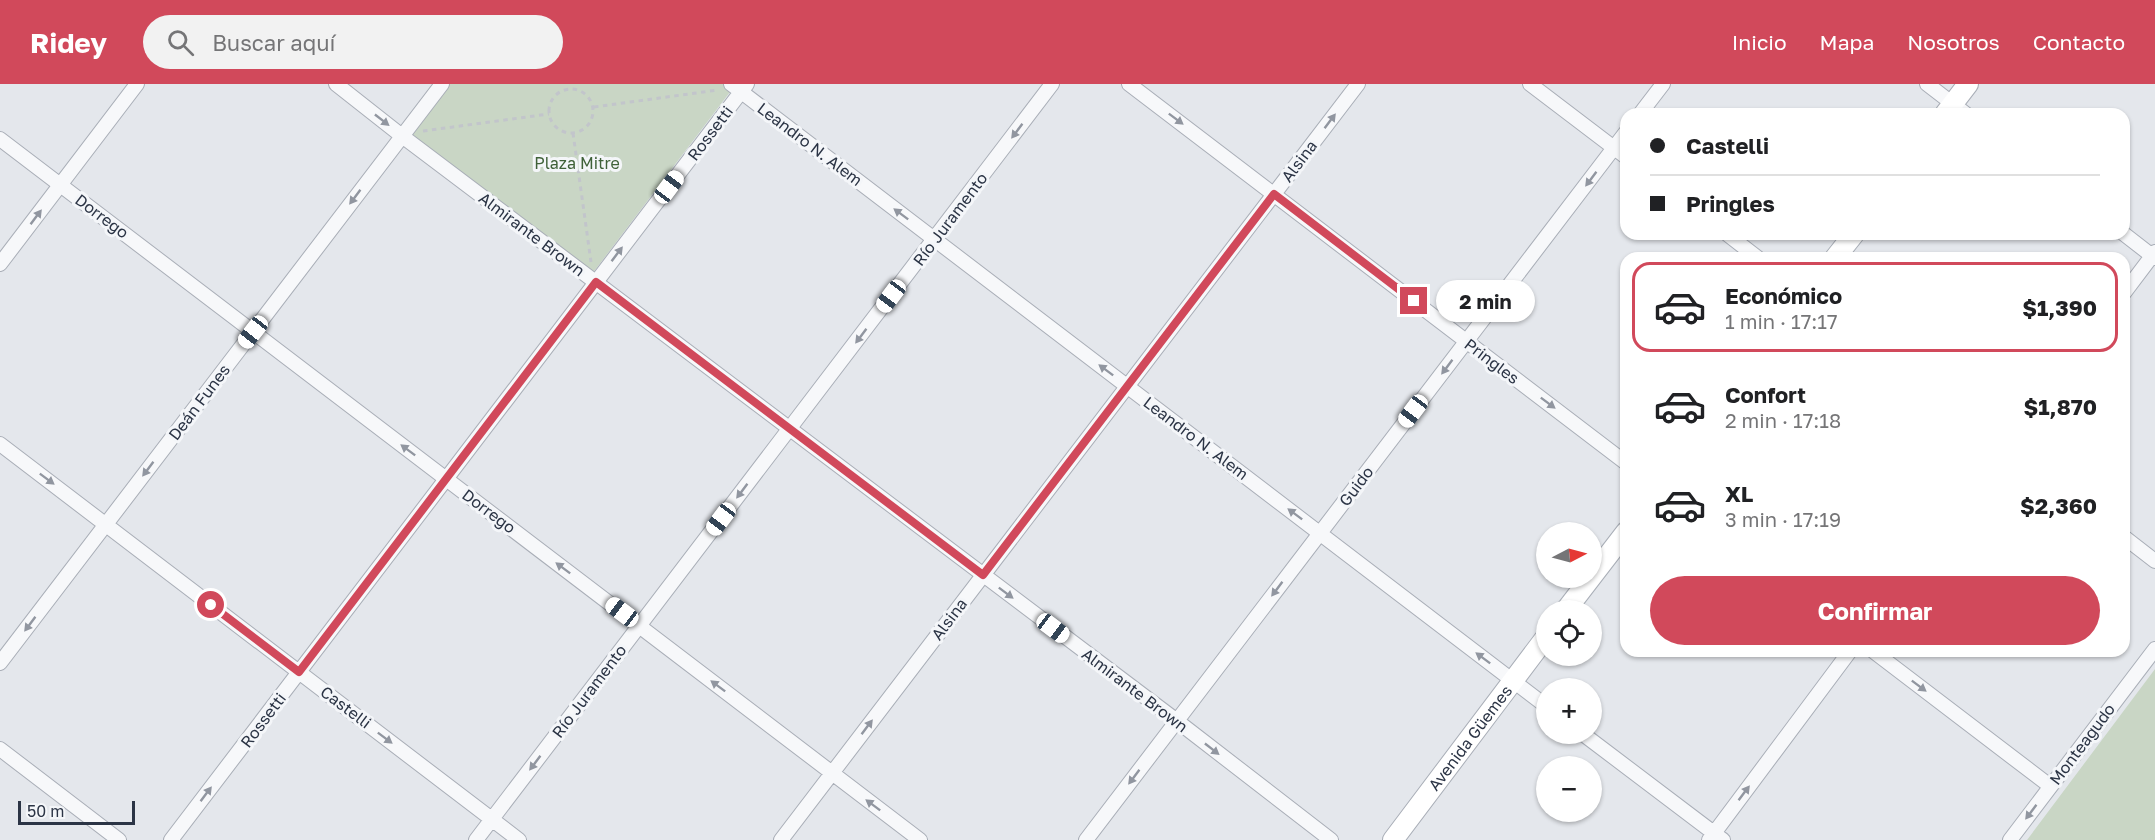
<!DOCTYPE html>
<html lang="es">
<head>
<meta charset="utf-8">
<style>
  :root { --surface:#fff; --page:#f2f2f2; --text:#202124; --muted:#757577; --line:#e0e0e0; --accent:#d1495b }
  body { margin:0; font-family:"Golos Text",sans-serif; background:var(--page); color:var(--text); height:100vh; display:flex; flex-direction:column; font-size:22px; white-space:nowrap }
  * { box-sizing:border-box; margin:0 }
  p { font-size:20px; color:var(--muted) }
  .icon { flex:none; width:33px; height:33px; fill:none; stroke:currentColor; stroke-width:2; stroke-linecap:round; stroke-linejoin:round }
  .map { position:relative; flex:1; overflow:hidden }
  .details { position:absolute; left:1620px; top:168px; width:510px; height:405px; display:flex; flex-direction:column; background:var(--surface); border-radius:18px; box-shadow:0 2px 4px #0004 }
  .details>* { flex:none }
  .guide { position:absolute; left:1620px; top:24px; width:510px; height:132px; border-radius:18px; box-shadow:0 2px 4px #0004; display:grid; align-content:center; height:132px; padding:0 30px; background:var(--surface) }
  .needle { width:39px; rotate:84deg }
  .tools { position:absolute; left:1536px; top:438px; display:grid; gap:12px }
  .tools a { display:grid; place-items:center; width:66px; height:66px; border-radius:50%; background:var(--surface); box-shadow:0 2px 4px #0004; font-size:30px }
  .scale { position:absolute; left:18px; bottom:15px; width:117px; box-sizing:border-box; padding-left:6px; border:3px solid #2b3445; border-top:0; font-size:16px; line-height:21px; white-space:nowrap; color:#2b3445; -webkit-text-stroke:4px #f4f6f9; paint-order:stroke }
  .end { position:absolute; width:27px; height:27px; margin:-14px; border:8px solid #d1495b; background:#fff; box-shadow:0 0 0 3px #fff }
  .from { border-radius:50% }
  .bubble { position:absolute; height:42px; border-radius:21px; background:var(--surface); box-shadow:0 2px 4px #0004; font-size:20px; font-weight:700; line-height:42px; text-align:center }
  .car { position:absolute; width:18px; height:36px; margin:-18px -9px; border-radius:8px; box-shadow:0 0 4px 2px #0007; background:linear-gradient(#fff 24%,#345 0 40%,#fff 0 76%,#345 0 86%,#fff 0) }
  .guide b { display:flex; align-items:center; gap:21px; height:57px; font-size:22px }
  .guide b+b { border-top:2px solid var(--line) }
  .guide i { width:15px; height:15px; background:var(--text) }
  ul { padding:10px 0 0; list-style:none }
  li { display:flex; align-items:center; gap:18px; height:90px; margin:0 12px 9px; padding:0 18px; border:3px solid transparent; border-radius:18px }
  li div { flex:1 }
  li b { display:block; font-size:22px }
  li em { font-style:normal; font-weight:700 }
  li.active { border-color:var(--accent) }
  li>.icon { width:54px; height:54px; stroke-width:1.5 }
  .cta { display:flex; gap:12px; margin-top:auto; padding:12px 30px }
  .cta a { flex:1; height:69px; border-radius:36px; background:var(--accent); color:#fff; font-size:24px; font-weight:700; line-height:69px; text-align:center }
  header { display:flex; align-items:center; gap:36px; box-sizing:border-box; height:84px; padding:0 30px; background:var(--accent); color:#fff }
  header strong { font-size:28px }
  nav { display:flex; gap:33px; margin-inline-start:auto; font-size:21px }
  .search { width:420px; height:54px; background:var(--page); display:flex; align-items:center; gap:15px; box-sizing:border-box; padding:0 21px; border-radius:33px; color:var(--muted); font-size:22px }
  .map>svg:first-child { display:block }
  .green { fill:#c9d6c5 }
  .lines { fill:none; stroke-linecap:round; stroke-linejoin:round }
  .minor-casing { stroke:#a9aeb7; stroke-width:16 }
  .secondary-casing { stroke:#a9aeb7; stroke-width:22 }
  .path { stroke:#c2c5cb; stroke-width:3; stroke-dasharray:4.5 4.5; stroke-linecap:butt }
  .minor { stroke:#f7f8fa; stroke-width:14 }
  .secondary { stroke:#fff; stroke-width:20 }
  .oneway { fill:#9196a0 }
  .route { stroke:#d1495b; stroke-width:8 }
  .labels { text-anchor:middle; stroke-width:6; stroke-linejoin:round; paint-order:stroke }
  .street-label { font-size:16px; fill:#2b3445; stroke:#f4f6f9 }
  .park-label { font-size:16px; fill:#3f6138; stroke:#f4f6f9 }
</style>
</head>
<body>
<header>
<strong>Ridey</strong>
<div class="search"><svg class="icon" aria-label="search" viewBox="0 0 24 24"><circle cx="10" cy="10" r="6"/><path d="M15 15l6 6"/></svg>Buscar aquí</div>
<nav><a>Inicio</a><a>Mapa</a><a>Nosotros</a><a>Contacto</a></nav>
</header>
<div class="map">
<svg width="2155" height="756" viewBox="0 0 2155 756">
  <rect width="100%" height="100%" fill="#e4e7ec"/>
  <!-- green -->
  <path class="green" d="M446 0H727L733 4 592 190 407 50Z
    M2155 585V756H2027Z"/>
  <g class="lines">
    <!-- minor casing -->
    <g class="minor-casing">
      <path id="minor" d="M336 0 402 52 1177 637 1331 756
        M731 0 1546 622
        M1129 0 1626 379
        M1530 0 1626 73
        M1927 0 1966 30
        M1640 30 1663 0
        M0 55 920 756
        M1727 150 1758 174
        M2124 150 2155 174
        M0 180 137 0
        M2124 209 2155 168
        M0 360 519 756
        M2124 453 2155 477
        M1873 567 2050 702
        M0 579 442 0
        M1583 650 1723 756
        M0 665 119 756
        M171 756 747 0
        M476 756 1052 0
        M781 756 1358 0
        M1086 756 1626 48
        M1709 756 1850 567
        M2010 756 2155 565"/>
    </g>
    <!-- secondary casing -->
    <g class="secondary-casing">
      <g id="secondary">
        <path d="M1945 30 1968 0"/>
        <path d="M1835 174 1854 150"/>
        <path d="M1566 526 1626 448"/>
        <path id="s1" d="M1393 756 1546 553"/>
      </g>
    </g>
    <!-- path -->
    <path class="path" d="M549 27a22 22 0 1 1 44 0a22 22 0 1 1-44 0Z
      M594 23 718 6
      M423 47 549 30
      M573 49 591 178"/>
    <!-- minor -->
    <use href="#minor" class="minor"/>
    <!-- secondary -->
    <use href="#secondary" class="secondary"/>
  </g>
  <!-- one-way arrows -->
  <defs><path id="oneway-solid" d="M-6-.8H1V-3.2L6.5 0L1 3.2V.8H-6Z" transform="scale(1.5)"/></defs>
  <g class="oneway">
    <use href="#oneway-solid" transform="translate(1176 35) rotate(37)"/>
    <use href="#oneway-solid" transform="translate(382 36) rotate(38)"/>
    <use href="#oneway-solid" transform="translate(1330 37) rotate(-53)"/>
    <use href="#oneway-solid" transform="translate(1017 47) rotate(127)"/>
    <use href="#oneway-solid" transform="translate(1591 95) rotate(127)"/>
    <use href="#oneway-solid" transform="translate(355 113) rotate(127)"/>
    <use href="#oneway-solid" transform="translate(901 130) rotate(-143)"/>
    <use href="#oneway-solid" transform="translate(36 133) rotate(-53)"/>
    <use href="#oneway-solid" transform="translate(617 170) rotate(-53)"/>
    <use href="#oneway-solid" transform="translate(861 252) rotate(127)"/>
    <use href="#oneway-solid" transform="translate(1447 283) rotate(127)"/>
    <use href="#oneway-solid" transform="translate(1106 286) rotate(-143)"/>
    <use href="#oneway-solid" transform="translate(1548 319) rotate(37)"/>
    <use href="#oneway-solid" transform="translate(408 366) rotate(-143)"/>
    <use href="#oneway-solid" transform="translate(148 385) rotate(127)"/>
    <use href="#oneway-solid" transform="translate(47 395) rotate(37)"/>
    <use href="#oneway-solid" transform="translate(742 407) rotate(127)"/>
    <use href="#oneway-solid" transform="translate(1295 430) rotate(-143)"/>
    <use href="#oneway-solid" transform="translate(563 484) rotate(-143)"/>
    <use href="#oneway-solid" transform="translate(1277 505) rotate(127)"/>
    <use href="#oneway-solid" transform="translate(1006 509) rotate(37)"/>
    <use href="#oneway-solid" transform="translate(30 540) rotate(127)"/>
    <use href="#oneway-solid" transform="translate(1483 574) rotate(-143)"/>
    <use href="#oneway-solid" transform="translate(718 602) rotate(-143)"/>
    <use href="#oneway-solid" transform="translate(1919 602) rotate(37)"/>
    <use href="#oneway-solid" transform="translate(867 643) rotate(-53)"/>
    <use href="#oneway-solid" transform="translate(385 654) rotate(37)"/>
    <use href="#oneway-solid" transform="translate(1212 665) rotate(38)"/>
    <use href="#oneway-solid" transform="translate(535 679) rotate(127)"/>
    <use href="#oneway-solid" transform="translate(1134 693) rotate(127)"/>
    <use href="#oneway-solid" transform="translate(1744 709) rotate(-53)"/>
    <use href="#oneway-solid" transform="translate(206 710) rotate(-53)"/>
    <use href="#oneway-solid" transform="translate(873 721) rotate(-143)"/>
    <use href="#oneway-solid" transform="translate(2031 728) rotate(127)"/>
  </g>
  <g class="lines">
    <!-- route -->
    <path class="route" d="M211 521 299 588 596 198 983 491 1274 110 1414 217"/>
  </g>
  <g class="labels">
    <!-- street labels -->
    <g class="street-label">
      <text transform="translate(710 49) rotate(-53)" y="6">Rossetti</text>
      <text transform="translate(810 60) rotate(37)" y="6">Leandro N. Alem</text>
      <text transform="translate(1299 77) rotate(-53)" y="6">Alsina</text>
      <text transform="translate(102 132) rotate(37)" y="6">Dorrego</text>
      <text transform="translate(950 135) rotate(-53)" y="6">Río Juramento</text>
      <text transform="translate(532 150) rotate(37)" y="6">Almirante Brown</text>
      <text transform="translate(1492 277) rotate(37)" y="6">Pringles</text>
      <text transform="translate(199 318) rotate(-53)" y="6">Deán Funes</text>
      <text transform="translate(1196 354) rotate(37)" y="6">Leandro N. Alem</text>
      <text transform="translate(1356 402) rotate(-53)" y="6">Guido</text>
      <text transform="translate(489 427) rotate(37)" y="6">Dorrego</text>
      <text transform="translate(949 535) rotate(-53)" y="6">Alsina</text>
      <text transform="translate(1135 606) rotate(37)" y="6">Almirante Brown</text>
      <text transform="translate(589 607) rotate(-53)" y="6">Río Juramento</text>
      <text transform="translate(346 623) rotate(37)" y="6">Castelli</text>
      <text transform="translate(263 636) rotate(-53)" y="6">Rossetti</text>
      <text dy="6" stroke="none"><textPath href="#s1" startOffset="128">Avenida Güemes</textPath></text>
      <text transform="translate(2082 660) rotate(-53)" y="6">Monteagudo</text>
    </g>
    <!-- park labels -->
    <g class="park-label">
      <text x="577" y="85">Plaza Mitre</text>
    </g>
  </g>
</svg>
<div class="tools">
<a><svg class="needle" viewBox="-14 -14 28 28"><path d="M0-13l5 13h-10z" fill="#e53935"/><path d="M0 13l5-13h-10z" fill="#757577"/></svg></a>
<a><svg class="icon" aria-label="locate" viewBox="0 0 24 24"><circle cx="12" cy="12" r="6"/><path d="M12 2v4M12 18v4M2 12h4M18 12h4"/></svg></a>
<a>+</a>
<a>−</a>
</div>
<div class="scale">50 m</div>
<i class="end from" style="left:211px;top:521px"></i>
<i class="end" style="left:1414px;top:217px"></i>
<div class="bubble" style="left:1436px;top:196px;width:99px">2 min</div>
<i class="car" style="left:669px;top:103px;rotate:37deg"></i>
<i class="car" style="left:891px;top:212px;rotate:217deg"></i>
<i class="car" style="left:253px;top:248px;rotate:218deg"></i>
<i class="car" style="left:1413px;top:327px;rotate:217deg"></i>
<i class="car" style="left:721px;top:435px;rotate:217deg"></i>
<i class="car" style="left:622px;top:528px;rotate:307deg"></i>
<i class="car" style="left:1053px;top:544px;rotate:127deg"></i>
<div class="guide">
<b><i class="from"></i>Castelli</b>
<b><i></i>Pringles</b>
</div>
<section class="details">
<ul>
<li class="active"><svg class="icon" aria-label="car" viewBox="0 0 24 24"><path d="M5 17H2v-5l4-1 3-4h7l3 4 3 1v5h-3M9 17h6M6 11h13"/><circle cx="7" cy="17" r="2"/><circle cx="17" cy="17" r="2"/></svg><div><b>Económico</b><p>1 min · 17:17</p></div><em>$1,390</em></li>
<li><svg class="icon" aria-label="car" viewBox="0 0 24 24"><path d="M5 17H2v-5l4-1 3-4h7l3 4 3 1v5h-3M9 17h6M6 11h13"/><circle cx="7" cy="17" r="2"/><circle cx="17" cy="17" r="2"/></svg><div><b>Confort</b><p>2 min · 17:18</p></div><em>$1,870</em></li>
<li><svg class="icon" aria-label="car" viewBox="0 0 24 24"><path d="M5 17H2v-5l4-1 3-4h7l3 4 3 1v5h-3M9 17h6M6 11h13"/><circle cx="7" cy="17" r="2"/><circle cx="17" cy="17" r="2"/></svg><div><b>XL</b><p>3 min · 17:19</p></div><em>$2,360</em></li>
</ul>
<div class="cta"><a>Confirmar</a></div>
</section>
</div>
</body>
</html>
